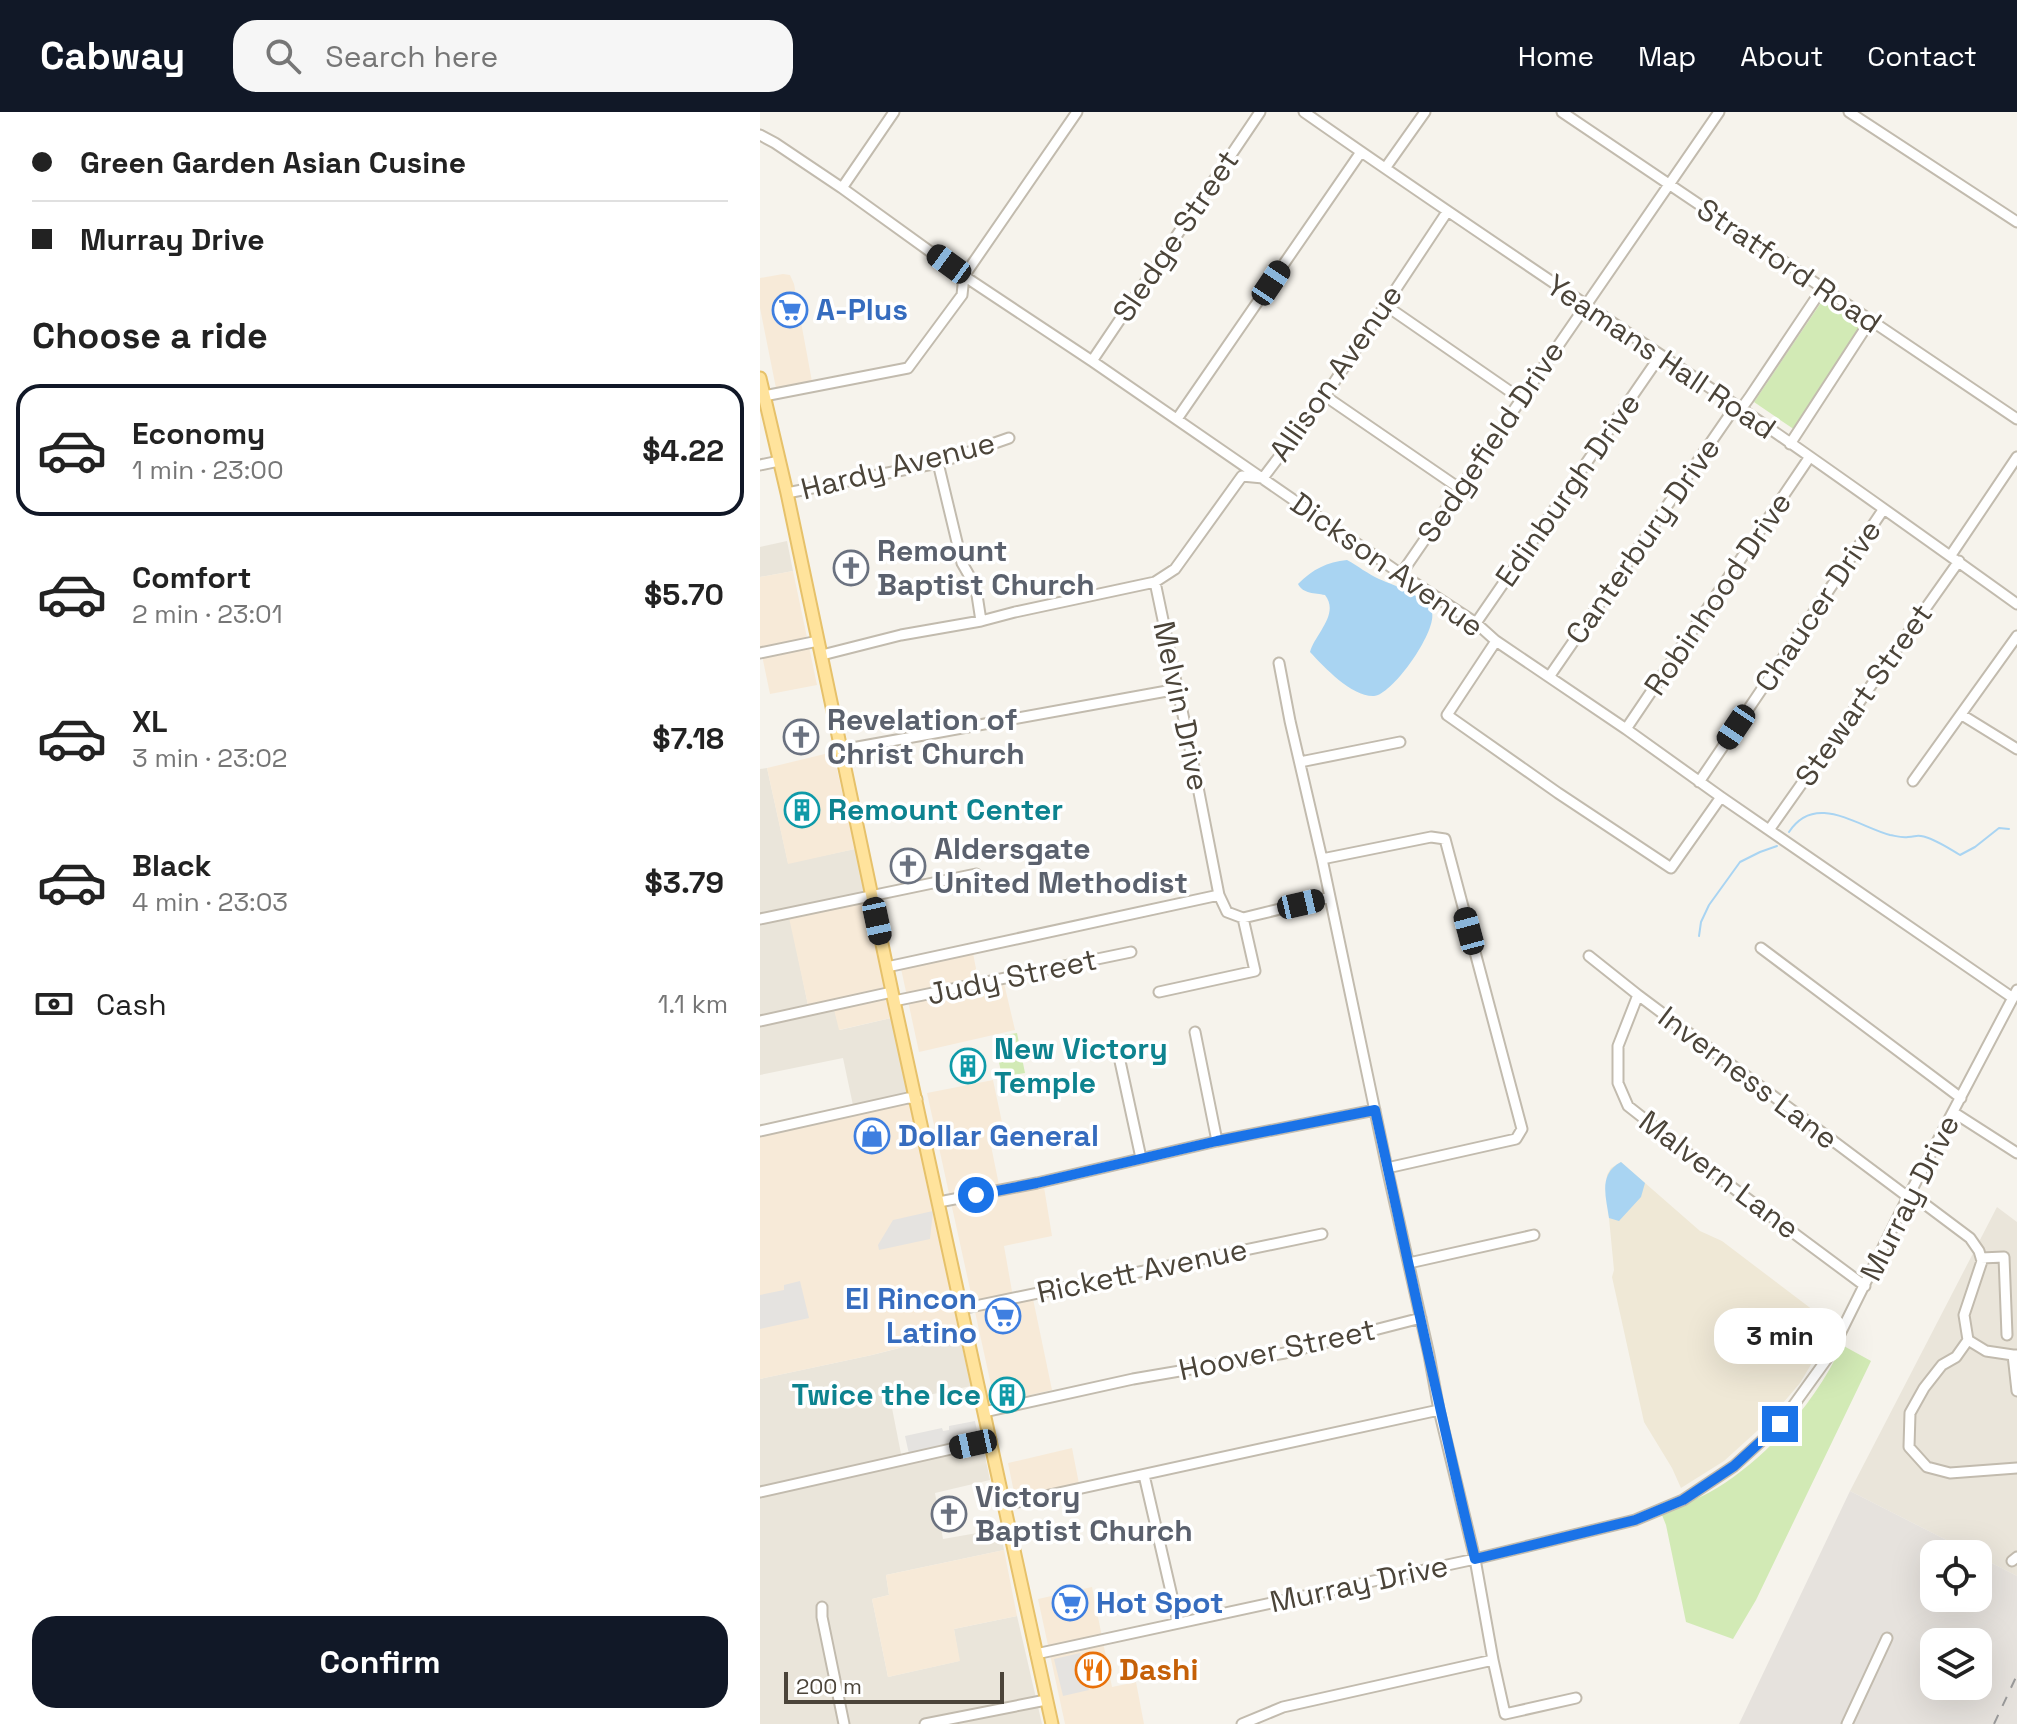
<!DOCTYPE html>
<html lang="en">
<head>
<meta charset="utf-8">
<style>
  :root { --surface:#fff; --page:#f6f6f6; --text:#222; --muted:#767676; --line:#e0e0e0; --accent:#111827 }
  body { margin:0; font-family:"Space Grotesk",sans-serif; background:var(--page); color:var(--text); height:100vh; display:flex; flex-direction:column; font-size:30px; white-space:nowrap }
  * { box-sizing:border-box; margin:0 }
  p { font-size:26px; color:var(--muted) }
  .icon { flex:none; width:44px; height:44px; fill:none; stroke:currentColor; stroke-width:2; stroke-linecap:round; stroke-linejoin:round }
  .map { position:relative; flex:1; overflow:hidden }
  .side { display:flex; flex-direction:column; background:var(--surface); width:760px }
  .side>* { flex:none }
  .top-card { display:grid; align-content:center; height:176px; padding:0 32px; background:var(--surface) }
  .controls { position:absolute; left:1160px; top:1428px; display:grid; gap:16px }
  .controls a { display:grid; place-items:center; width:72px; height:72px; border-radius:16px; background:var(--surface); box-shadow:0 8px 32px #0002; font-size:40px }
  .scale { position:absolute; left:24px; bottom:20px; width:220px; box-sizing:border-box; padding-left:8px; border:4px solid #4b4439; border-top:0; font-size:22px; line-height:28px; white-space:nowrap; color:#4b4439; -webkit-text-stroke:6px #fff; paint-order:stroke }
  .end { position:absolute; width:36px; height:36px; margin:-18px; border:10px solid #1a73e8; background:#fff; box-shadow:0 0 0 4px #fff }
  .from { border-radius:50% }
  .bubble { position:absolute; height:56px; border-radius:24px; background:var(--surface); box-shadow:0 8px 32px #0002; font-size:26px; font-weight:700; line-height:56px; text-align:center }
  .car { position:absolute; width:24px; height:48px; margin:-24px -12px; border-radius:10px; box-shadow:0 0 6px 2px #0007; background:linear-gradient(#222 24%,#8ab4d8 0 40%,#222 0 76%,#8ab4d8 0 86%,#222 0) }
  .top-card b { display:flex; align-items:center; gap:28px; height:76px; font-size:30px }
  .top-card b+b { border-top:2px solid var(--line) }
  .top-card i { width:20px; height:20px; background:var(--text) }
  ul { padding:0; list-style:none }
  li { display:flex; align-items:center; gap:24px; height:132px; margin:0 16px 12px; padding:0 16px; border:4px solid transparent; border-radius:24px }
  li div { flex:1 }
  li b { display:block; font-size:30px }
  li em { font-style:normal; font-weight:700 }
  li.on { border-color:var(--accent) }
  li>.icon { width:72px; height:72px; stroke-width:1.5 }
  h2 { padding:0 32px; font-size:36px; line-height:96px }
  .pay { display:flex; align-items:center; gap:20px; height:88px; padding:0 32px; font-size:30px }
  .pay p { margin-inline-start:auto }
  .cta { display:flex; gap:16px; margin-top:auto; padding:16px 32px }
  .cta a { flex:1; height:92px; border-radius:24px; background:var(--accent); color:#fff; font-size:32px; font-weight:700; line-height:92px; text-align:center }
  header { display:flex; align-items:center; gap:48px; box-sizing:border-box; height:112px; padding:0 40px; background:var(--accent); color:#fff }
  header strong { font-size:38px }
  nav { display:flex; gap:44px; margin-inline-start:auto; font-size:28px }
  .search { width:560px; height:72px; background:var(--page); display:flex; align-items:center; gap:20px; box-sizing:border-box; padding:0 28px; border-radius:24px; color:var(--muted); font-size:30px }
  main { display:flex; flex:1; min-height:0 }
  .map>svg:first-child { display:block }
  .residential { fill:#eae5da }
  .commercial { fill:#f7ead8 }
  .industrial { fill:#e6e2dd; fill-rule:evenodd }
  .education { fill:#efe8d6 }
  .green { fill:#d2eab5 }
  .parking { fill:#e5e3e0 }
  .water { fill:#a9d4f2 }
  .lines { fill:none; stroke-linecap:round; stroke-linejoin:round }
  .stream { stroke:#a9d4f2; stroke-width:2 }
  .minor-casing { stroke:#c2bbae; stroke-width:13 }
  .major-casing { stroke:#e6c16a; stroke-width:15 }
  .minor { stroke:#fff; stroke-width:9 }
  .major { stroke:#ffe39c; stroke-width:11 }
  .rail { stroke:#9a9a9a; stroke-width:2; stroke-dasharray:10 10; stroke-linecap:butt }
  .route { stroke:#1a73e8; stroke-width:10 }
  .labels { text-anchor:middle; stroke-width:7; stroke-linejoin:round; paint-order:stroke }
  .street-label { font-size:30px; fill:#4b4439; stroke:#fff }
  .shop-label { font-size:30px; font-weight:bold; fill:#366cbe; stroke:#fff; text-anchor:start }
  .worship-label { font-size:30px; font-weight:bold; fill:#5b616d; stroke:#fff; text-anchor:start }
  .culture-label { font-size:30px; font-weight:bold; fill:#0d838f; stroke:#fff; text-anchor:start }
  .food-label { font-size:30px; font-weight:bold; fill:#c56008; stroke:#fff; text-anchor:start }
</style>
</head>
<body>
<header>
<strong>Cabway</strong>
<div class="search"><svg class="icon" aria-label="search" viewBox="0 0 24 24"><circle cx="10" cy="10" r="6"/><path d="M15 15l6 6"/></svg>Search here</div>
<nav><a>Home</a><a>Map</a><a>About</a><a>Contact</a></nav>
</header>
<main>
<section class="side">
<div class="top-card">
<b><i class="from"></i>Green Garden Asian Cusine</b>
<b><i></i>Murray Drive</b>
</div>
<h2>Choose a ride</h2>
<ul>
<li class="on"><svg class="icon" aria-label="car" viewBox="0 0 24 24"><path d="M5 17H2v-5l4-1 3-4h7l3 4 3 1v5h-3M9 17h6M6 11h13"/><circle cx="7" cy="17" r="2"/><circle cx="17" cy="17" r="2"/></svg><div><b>Economy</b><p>1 min · 23:00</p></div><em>$4.22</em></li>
<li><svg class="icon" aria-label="car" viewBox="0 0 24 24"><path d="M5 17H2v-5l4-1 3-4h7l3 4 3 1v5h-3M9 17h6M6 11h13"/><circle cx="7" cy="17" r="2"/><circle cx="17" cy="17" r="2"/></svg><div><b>Comfort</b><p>2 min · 23:01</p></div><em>$5.70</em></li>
<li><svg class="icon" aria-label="car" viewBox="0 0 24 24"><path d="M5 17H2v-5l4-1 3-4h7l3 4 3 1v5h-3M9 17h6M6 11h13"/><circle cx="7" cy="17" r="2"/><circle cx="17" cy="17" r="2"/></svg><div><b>XL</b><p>3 min · 23:02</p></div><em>$7.18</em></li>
<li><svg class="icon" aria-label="car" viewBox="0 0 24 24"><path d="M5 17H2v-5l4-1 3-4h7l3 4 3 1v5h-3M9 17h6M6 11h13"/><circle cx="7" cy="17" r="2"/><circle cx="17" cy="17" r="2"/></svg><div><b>Black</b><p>4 min · 23:03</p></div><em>$3.79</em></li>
</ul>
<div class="pay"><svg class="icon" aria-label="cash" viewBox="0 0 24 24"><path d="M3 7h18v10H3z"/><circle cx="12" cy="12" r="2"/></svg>Cash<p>1.1 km</p></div>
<div class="cta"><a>Confirm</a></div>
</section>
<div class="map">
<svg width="1257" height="1612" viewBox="0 0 1257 1612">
  <rect width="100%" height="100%" fill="#f6f3ec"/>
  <!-- residential -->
  <path class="residential" d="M27 429 33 459 0 465V435Z
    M7 656 28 751 95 737 105 785 29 801 49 898 73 893 80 918 131 906 148 986 94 998 83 946 0 963V657Z
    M1237 1095 1257 1110V1464L1218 1444V1442H1214L1090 1379Z
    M199 1221 211 1274 131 1291 142 1347 222 1330 230 1368 175 1381 183 1427 240 1417 244 1438 126 1463 129 1483 112 1487 128 1565 199 1549 194 1517 257 1504 282 1612H0V1267L112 1243Z"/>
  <!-- commercial -->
  <path class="commercial" d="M23 162 30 163 34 172 53 275 17 281 0 196V166Z
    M33 459 57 573 10 582 0 534V465Z
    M73 640 95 737 28 752 7 656Z
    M105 785 131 906 79 918 73 893 49 898 28 801Z
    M212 836 219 872 243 867 255 918 159 940 140 852Z
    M233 968 243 1015 228 1019 240 1078 283 1069 292 1124 244 1134 253 1185 272 1182 292 1278 235 1291 167 981Z
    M148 986 199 1220 112 1243 0 1267V1019Z
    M312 1336 320 1377 256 1390 248 1351Z
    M244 1438 257 1504 194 1517 200 1549 128 1565 112 1487 129 1483 126 1463Z
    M332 1475 352 1575 376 1570 384 1612H305L278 1487Z"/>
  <!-- industrial -->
  <path class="industrial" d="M1090 1379 1214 1442H1174V1486H1218V1444L1257 1464V1612H979ZM1174 1530H1218V1574H1174Z"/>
  <!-- education -->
  <path class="education" d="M861 1050 940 1119 962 1129 1074 1214 1040 1271 1007 1310 964 1349 921 1376 912 1356 884 1310 852 1165 854 1158 846 1075 847 1063 851 1056Z"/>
  <!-- green -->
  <path class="green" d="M1062 189 1104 214 1035 318 994 290Z
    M257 921 265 961 242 965 235 930 238 924Z
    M1082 1233 1111 1249 996 1488 973 1527 926 1510 906 1413 902 1403C920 1394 940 1386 957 1376 1009 1344 1057 1288 1082 1233Z"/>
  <!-- parking -->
  <path class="parking" d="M173 1099 170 1127 119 1138 118 1133 133 1108Z
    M40 1169 49 1206 0 1217V1183L24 1178V1173Z
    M215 1309 219 1328 149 1342 145 1324 182 1316 183 1319 189 1318V1314Z
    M320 1541 329 1578 303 1584 294 1547Z"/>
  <!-- water -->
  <path class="water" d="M587 448C598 454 608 462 619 467 635 474 661 482 671 498 681 514 633 583 614 584 592 585 565 556 550 540 555 522 580 502 565 483 555 481 543 482 538 472 553 457 567 450 587 448Z
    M861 1050 885 1071 881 1085 859 1109 849 1106C846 1085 838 1062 861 1050Z"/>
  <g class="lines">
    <!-- stream -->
    <path class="stream" d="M1029 720C1055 680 1097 714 1130 723 1136 724 1142 726 1148 725 1155 725 1155 723 1161 724 1174 726 1188 736 1200 743L1215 735 1239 716 1249 717
      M939 824 941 810 949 793 980 750 1000 740 1017 734"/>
    <!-- minor casing -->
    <g class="minor-casing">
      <path id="minor" d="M544 0C688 101 834 198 980 296 1073 360 1165 426 1257 492
        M802 0 1257 307
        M1089 0 1257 110
        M0 23 15 31 82 76 204 164 332 249 641 462 716 511 736 529 866 617 961 685 1253 886
        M626 55 665 0
        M82 76 134 0
        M625 193 761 287
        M332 249 500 0
        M4 284 148 256 202 183 204 164 317 0
        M565 284 699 376
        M417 307 601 40
        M1030 332 1110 209
        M178 351 202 451 214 472 217 483 221 509
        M0 353 19 349
        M27 381 178 351 249 326
        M1191 443 1257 345
        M641 462 959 0
        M395 470 435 660 459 783 467 800 483 806 570 785
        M716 511 900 244
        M736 529 687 603 798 681 911 756 961 685
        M0 541 58 529
        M62 543 141 523 221 509 255 500 395 470 415 457 482 364 503 366 565 284 687 100
        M519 551 530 609 562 747 627 1056 669 1243 679 1298 715 1447 733 1548 745 1602 816 1586
        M789 565 971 301 981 297 989 286 1062 177
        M1202 603 1257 637
        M866 617 1049 346
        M81 638 418 577
        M540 650 640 630
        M1153 669 1257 524
        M939 670 1123 398
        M1009 718 1199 449
        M562 747 671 725 685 727 762 1017 756 1027 627 1056
        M0 807 216 762
        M1001 836 1201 986
        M829 844 878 883 1148 1085
        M127 855 459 783
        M399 880 495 859 483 806
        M878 883 858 934V971L868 994 957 1064 1105 1174
        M134 889 371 840
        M0 909 132 880
        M435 920 457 1029
        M358 940 381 1046
        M1193 1000 1257 1041
        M0 1019 148 986 157 987
        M1150 1081 1210 1126 1219 1139 1222 1149 1204 1203 1208 1228 1196 1245 1182 1253 1164 1276 1150 1301 1149 1335 1167 1355 1190 1361 1257 1356
        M179 1090 277 1071 457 1029 615 998
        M1221 1146 1244 1145 1247 1223
        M649 1151 774 1123
        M201 1197 562 1122
        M1208 1228 1226 1239 1253 1243
        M1257 1243H1253L1257 1279
        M224 1300 373 1267 525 1241 661 1206
        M384 1363 418 1510
        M0 1380 231 1328
        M244 1393 679 1298
        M1252 1449 1257 1445
        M62 1495V1505L84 1612
        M276 1542 715 1447 875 1408 923 1388 974 1354 1020 1312 1069 1244 1148 1085 1257 878
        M165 1612 286 1588
        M482 1612 523 1595 733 1548
        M1087 1612 1127 1526"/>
    </g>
    <!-- major casing -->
    <g class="major-casing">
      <path id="major" d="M0 266 27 381 134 889 292 1612"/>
    </g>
    <!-- minor -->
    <use href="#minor" class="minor"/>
    <!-- major -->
    <use href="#major" class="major"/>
    <!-- rail -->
    <path class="rail" d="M1234 1612 1257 1563"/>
  </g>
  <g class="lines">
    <!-- route -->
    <path class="route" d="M216 1083 277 1071 457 1029 615 998C648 1148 679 1298 715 1447L875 1408 923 1388 974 1354 1020 1312"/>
  </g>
  <!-- icons -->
  <defs>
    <g id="supermarket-ring" transform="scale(1.8)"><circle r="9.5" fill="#fff" stroke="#3f7fe0" stroke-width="1.5"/><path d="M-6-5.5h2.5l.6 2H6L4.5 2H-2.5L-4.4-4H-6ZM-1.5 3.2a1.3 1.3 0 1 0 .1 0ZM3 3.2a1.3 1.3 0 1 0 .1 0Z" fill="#3f7fe0"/></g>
    <g id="church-ring" transform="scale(1.8)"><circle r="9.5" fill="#fff" stroke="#6b7280" stroke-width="1.5"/><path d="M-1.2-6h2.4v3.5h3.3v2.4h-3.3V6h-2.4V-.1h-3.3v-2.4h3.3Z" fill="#6b7280"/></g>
    <g id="building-ring" transform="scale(1.8)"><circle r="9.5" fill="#fff" stroke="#0f9aa8" stroke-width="1.5"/><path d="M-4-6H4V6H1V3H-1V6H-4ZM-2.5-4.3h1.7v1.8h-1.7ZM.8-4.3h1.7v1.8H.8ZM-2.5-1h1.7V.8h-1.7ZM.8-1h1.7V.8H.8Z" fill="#0f9aa8"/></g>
    <g id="shop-ring" transform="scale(1.8)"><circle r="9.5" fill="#fff" stroke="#3f7fe0" stroke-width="1.5"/><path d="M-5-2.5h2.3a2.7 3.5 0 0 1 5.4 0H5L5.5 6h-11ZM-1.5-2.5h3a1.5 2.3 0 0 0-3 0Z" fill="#3f7fe0"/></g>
    <g id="restaurant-ring" transform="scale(1.8)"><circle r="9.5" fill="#fff" stroke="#e8710a" stroke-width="1.5"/><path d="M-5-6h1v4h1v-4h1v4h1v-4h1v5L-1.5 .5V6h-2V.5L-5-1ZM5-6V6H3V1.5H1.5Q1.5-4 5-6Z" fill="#e8710a"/></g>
  </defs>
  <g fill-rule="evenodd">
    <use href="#supermarket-ring" x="30" y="198"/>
    <use href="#church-ring" x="91" y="456"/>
    <use href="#church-ring" x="41" y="625"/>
    <use href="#building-ring" x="42" y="698"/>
    <use href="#church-ring" x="148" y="754"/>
    <use href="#building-ring" x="208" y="954"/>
    <use href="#shop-ring" x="112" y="1024"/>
    <use href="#supermarket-ring" x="243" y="1204"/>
    <use href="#building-ring" x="247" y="1283"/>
    <use href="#church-ring" x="189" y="1402"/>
    <use href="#supermarket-ring" x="310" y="1491"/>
    <use href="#restaurant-ring" x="333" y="1558"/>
  </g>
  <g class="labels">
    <!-- street labels -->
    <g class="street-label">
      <text transform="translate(416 124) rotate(-56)" y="10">Sledge Street</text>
      <text transform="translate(1029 154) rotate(34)" y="10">Stratford Road</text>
      <text transform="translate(901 245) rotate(34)" y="10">Yeamans Hall Road</text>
      <text transform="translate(576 261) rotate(-55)" y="10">Allison Avenue</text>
      <text transform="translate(731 330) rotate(-56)" y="10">Sedgefield Drive</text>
      <text transform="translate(138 354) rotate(-14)" y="10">Hardy Avenue</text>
      <text transform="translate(808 378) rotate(-55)" y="10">Edinburgh Drive</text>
      <text transform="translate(883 429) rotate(-55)" y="10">Canterbury Drive</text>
      <text transform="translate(627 453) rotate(35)" y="10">Dickson Avenue</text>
      <text transform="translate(958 482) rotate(-56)" y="10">Robinhood Drive</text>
      <text transform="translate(1058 494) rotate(-56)" y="10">Chaucer Drive</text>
      <text transform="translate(1104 583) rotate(-55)" y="10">Stewart Street</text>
      <text transform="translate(421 594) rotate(78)" y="10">Melvin Drive</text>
      <text transform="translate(252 865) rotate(-12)" y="10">Judy Street</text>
      <text transform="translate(988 966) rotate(37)" y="10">Inverness Lane</text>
      <text transform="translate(959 1063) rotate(37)" y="10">Malvern Lane</text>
      <text transform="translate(1150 1086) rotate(-63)" y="10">Murray Drive</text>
      <text transform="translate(382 1159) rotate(-12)" y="10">Rickett Avenue</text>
      <text transform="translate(517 1238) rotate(-12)" y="10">Hoover Street</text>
      <text transform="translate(599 1472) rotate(-12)" y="10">Murray Drive</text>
    </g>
    <!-- shop labels -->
    <g class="shop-label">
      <text x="56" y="208">A-Plus</text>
      <text x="138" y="1034">Dollar General</text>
      <text x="217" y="1197" text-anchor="end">El Rincon<tspan x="217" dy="34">Latino</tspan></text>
      <text x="336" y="1501">Hot Spot</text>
    </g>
    <!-- worship labels -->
    <g class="worship-label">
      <text x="117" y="449">Remount<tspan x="117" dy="34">Baptist Church</tspan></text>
      <text x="67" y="618">Revelation of<tspan x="67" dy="34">Christ Church</tspan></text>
      <text x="174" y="747">Aldersgate<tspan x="174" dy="34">United Methodist</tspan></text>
      <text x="215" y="1395">Victory<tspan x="215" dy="34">Baptist Church</tspan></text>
    </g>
    <!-- culture labels -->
    <g class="culture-label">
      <text x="68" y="708">Remount Center</text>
      <text x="234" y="947">New Victory<tspan x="234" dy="34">Temple</tspan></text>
      <text x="221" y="1293" text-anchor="end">Twice the Ice</text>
    </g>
    <!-- food labels -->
    <g class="food-label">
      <text x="359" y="1568">Dashi</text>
    </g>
  </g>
</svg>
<div class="controls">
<a><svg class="icon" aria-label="locate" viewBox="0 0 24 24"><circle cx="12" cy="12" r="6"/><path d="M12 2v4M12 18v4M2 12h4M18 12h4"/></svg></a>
<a><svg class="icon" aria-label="layers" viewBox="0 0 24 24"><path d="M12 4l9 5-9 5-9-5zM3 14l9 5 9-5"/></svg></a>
</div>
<div class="scale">200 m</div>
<i class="end from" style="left:216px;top:1083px"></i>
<i class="end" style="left:1020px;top:1312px"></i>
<div class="bubble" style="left:954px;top:1196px;width:132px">3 min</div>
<i class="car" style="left:189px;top:152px;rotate:306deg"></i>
<i class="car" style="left:511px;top:171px;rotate:34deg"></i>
<i class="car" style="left:976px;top:615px;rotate:214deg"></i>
<i class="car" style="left:541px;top:792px;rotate:77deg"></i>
<i class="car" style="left:117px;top:809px;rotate:168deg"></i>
<i class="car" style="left:709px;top:819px;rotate:345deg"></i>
<i class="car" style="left:213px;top:1332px;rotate:258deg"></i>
</div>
</main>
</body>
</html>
